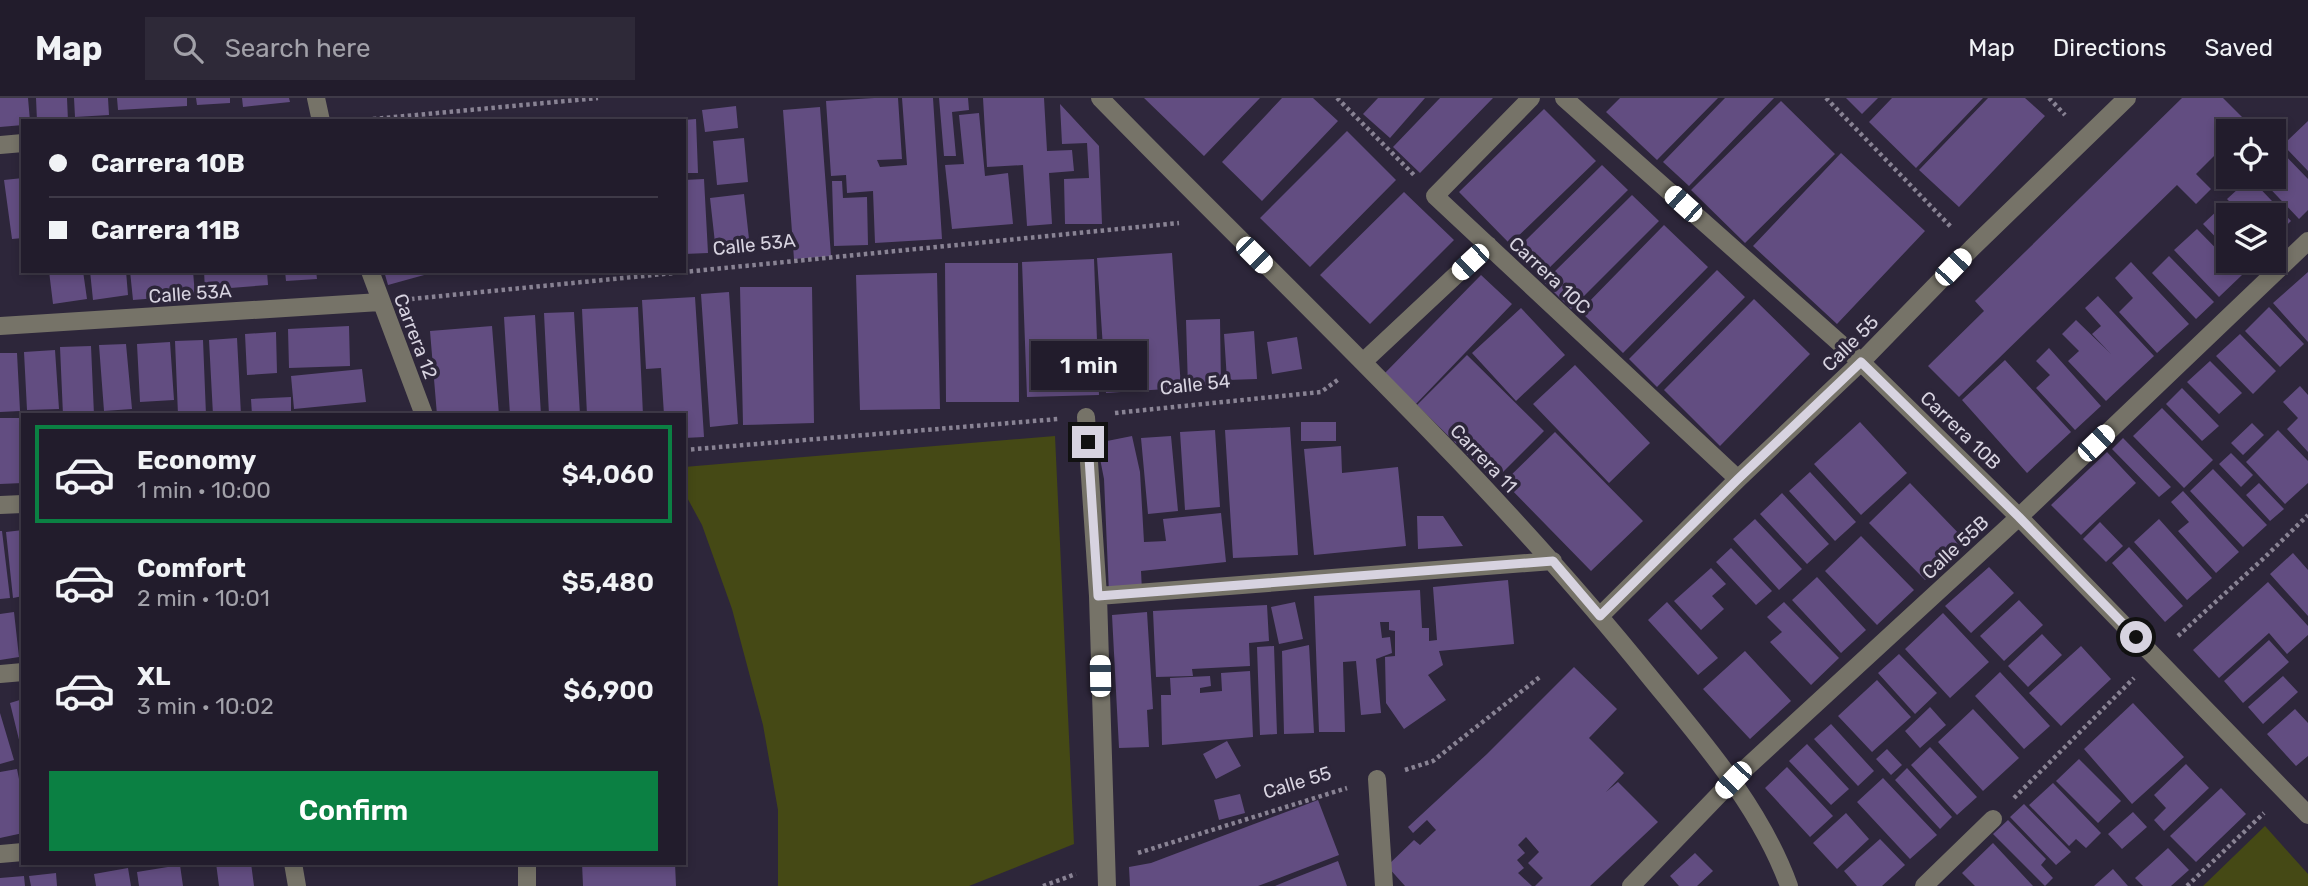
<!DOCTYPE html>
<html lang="en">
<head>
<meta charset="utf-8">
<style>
  :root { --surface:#221c2c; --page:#2e2938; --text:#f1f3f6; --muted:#a2a1a9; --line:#3f3a48; --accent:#0b8043 }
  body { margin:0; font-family:Rubik,sans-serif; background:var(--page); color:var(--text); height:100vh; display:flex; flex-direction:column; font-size:26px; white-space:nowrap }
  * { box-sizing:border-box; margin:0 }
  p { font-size:23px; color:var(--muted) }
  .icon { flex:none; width:38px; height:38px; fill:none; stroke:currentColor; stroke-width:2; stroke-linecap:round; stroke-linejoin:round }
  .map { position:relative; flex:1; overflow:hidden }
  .details { position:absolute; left:21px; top:315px; width:665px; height:452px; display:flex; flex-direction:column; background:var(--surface); border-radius:0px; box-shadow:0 4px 10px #0003,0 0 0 2px var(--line) }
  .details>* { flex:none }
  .top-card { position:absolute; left:21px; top:21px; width:665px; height:154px; border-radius:0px; box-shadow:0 4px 10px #0003,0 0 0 2px var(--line); display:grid; align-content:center; height:154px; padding:0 28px; background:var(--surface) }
  .fabs { position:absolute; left:2216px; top:21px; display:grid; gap:14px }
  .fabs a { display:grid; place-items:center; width:70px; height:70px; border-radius:0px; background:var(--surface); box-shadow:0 4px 10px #0003,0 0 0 2px var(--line); font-size:35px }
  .end { position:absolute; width:32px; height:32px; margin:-16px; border:9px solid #d7d3e0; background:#111; box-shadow:0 0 0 4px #111 }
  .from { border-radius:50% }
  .bubble { position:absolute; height:49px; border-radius:0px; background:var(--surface); box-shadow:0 4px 10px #0003,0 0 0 2px var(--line); font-size:23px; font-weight:600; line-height:49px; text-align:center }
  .car { position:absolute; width:21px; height:42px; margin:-21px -10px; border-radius:9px; box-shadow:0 0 5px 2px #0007; background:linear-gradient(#fff 24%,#345 0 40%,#fff 0 76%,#345 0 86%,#fff 0) }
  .top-card b { display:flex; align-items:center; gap:24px; height:66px; font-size:26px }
  .top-card b+b { border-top:2px solid var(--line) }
  .top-card i { width:18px; height:18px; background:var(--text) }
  ul { padding:12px 0 0; list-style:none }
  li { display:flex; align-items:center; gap:21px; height:98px; margin:0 14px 10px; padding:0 14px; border:4px solid transparent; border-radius:0px }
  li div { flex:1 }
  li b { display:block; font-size:26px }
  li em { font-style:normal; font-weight:600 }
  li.current { border-color:var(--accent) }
  li>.icon { width:63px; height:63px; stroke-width:1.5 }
  .cta { display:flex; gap:14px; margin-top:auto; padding:14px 28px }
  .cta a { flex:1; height:80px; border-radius:0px; background:var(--accent); color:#fff; font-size:28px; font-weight:600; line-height:80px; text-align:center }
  header { display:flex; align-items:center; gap:42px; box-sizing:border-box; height:98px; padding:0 35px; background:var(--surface); border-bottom:2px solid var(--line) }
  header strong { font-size:33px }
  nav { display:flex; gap:38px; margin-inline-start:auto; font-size:24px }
  .search { width:490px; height:63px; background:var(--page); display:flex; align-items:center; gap:18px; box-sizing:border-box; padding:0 24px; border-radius:0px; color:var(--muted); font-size:26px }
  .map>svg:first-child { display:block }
  .green { fill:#454915 }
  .building { fill:#624d81 }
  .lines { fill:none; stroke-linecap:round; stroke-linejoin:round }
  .path { stroke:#898394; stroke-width:4.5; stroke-dasharray:3.5 3.5; stroke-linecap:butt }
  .minor { stroke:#767368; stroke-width:18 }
  .route { stroke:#d7d3e0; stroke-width:9 }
  .labels { text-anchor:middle; stroke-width:7; stroke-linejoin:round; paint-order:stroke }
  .street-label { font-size:19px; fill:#d7d3e0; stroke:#2d263a }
</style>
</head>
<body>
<header>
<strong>Map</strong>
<div class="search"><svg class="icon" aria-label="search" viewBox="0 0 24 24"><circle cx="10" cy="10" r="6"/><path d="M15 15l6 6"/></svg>Search here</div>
<nav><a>Map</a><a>Directions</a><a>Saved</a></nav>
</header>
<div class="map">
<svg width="2308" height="788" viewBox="0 0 2308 788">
  <rect width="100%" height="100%" fill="#2d263a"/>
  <!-- green -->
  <path class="green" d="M1055 338 1074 746 969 788H778V712L763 627 732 511 702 427 684 394V369Z
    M2265 728 2308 776V788H2203Z"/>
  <!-- building -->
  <path class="building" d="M0 0H28L30 23H23V27L0 29Z
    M36 0H67L68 23H37Z
    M74 0H108L109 17 75 19Z
    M117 0H187V8L118 12Z
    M196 0H230V5L197 7Z
    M242 0H289L290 4 243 9Z
    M874 0H898L902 61 877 62 880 69 907 67 902 0H933L942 141 875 145 873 93 847 95 846 77 831 78 826 3Z
    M939 0H968L969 12 952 14 956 58H944Z
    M983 0H1044L1047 53 1072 52 1074 73 1049 75 1052 126 1027 128 1023 67 987 69Z
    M1144 0H1260L1204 58Z
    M1282 0H1313L1338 23 1262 103 1222 64Z
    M1378 0H1425L1390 40 1363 16Z
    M1440 0H1493L1420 75 1393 49Z
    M1620 0H1718L1657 62 1606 14Z
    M1725 0H1774L1689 88 1663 64Z
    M1846 0H1878L1862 16Z
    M1892 0H1983L1916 70 1869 24Z
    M1988 0H2025L2045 18 1959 109 1919 72Z
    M2182 0H2223L2248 25 2239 33H2228V44L2196 76 2211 91 2196 106 2177 87 1959 299 1928 268 1984 213 1975 203Z
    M1781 3 1835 56 1745 145 1691 92Z
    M1060 6 1099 48 1102 126H1065L1064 81 1089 80 1087 45 1062 46Z
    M736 8 738 30 705 34 702 12Z
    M820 9 831 158 794 161 783 12Z
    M1544 11 1596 63 1510 146 1459 94Z
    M979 15 985 78 1008 75 1013 126 952 131 945 67 964 66 959 17Z
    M696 21 698 75H684V22Z
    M2308 23V73L2283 47Z
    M1347 33 1396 82 1310 169 1260 120Z
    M744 40 748 84 717 87 713 43Z
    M2278 50 2308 81V112L2299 121 2259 79H2273V54Z
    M1841 55 1925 133 1837 226 1753 148Z
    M1602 67 1628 92 1540 179 1514 154Z
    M23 80V140L12 141 4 82Z
    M2250 80 2291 123 2273 140V117H2242L2227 101Z
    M704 81 708 155 684 156V82Z
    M832 83H842L843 100 867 99 868 147 834 148Z
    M1404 94 1454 142 1370 226 1320 177Z
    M744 96 749 141 715 145 710 100Z
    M1632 97 1659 123 1571 211 1544 184Z
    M2221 109 2230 117H2228V152L2203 126Z
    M1664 127 1708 169 1623 255 1580 213Z
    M2197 131 2242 177 2219 199 2174 152Z
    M1172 155 1181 290 1106 295 1097 160Z
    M2169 158 2214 204 2196 221 2152 175Z
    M1094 161 1099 297 1027 299 1022 164Z
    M2131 164 2189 226 2157 255 2119 214 2133 200 2115 180Z
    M945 165H1018L1019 304H946Z
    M1717 172 1745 199 1657 289 1629 261Z
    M49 173H83L87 201 53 206Z
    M90 173H126L128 197 93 202Z
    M130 173H193L195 197 133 202Z
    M204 173H267L268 187 205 192Z
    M285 173H316L317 181 286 183Z
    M384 173H435V174L388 187Z
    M2308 174V244L2273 205Z
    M937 175 940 311 860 312 856 177Z
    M1481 177 1512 206 1415 307 1383 277Z
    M740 189H812L814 325 743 327Z
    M729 194 738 326 710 329 701 196Z
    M2098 198 2154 258 2106 303 2068 263 2079 253 2062 236 2076 222 2111 256 2092 236 2101 228 2085 210Z
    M695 199 704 339 684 340V317H664L661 270 646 271 642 202Z
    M1754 201 1810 256 1720 348 1664 292Z
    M638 209 643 317H587L582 211Z
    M2269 209 2304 246 2280 269 2245 233Z
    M1521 210 1565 257 1516 303 1472 255Z
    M574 214 580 317H549L544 215Z
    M535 217 541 317H510L504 219Z
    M1220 221 1221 288 1188 290 1186 222Z
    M349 228 350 268 289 270 288 231Z
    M492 228 499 317H437L430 233Z
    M1254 233 1257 281 1227 282 1224 236Z
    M276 234 277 275 247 277 245 236Z
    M2240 236 2276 273 2253 296 2216 258Z
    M1297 239 1302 271 1272 276 1267 244Z
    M237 240 241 317H213L209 242Z
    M203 242 206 317H178L175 243Z
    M170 244 174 302 140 304 137 246Z
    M126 246 132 311 104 313 99 247Z
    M91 248 94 317H63L60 249Z
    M2049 250 2101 308 2075 332 2036 290 2050 277 2036 263Z
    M55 252 59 311 27 312 24 254Z
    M0 255H17L20 313 0 314Z
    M1467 257 1544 333 1494 383 1417 307Z
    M2005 262 2071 334 2027 375 1962 302Z
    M2210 263 2242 295 2219 316 2187 284Z
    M1575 267 1650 345 1609 385 1533 306Z
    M362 271 366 304 294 311 291 278Z
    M2300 288 2308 297V354L2287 331 2298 320 2283 304Z
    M2182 290 2219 328 2202 343 2166 306Z
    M291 299V317H252L251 301Z
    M2162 310 2213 362 2184 390 2133 338Z
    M0 320H23V385L0 386Z
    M1301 324H1336V343H1301Z
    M1860 324 1907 375 1861 417 1814 366Z
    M2252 325 2264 337 2243 357 2231 345Z
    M1290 329 1298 457 1233 460 1225 332Z
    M1215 332 1220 409 1185 412 1180 334Z
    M2278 332 2308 363V385L2285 406 2246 364Z
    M1555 334 1643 423 1591 473 1504 384Z
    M1132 338 1140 374 1144 444 1166 443 1163 421 1221 415 1226 464 1141 473 1142 493 1109 495 1104 381 1097 345Z
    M1171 338 1178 413 1148 416 1141 340Z
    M2123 340 2171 389 2159 399 2112 351Z
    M1341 348 1342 375 1398 369 1406 448 1314 457 1304 351Z
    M2107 354 2136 385 2081 437 2051 407Z
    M2231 355 2253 377 2241 389 2219 366Z
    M2213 371 2267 427 2243 449 2190 393Z
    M1810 374 1856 424 1835 443 1789 393Z
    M1910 385 1966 443 1925 482 1869 425Z
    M2259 385 2284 411 2270 423 2246 397Z
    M2183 393 2239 454 2216 475 2178 433 2189 424 2171 404Z
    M1782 395 1829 446 1807 466 1760 416Z
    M1417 418H1443L1463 448 1418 451Z
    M1755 421 1802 471 1779 492 1733 441Z
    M2159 421 2212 480 2187 502 2134 444Z
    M2100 424 2123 448 2106 464 2083 441Z
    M23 432V498L13 500 6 434Z
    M0 433H2L10 500 0 501Z
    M1861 438 1914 492 1877 527 1825 473Z
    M2129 449 2183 508 2165 524 2112 465Z
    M1731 450 1772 493 1756 507 1716 464Z
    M2293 455 2308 472V518L2270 476Z
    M1989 469 2014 495 1971 535 1945 508Z
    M1711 470 1726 486 1712 498 1724 511 1701 532 1674 503Z
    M1817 479 1866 532 1841 555 1792 502Z
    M1508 482 1514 546 1439 553 1443 567 1428 577 1446 602 1404 631 1386 605 1385 559 1395 558V533L1389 532V524H1380L1382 540 1390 539 1392 555 1376 561 1381 615 1361 617 1356 563 1343 564 1345 634H1319L1314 498 1420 492 1422 530H1429V543L1437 542 1433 489Z
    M2268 484 2308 528V537L2287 556 2269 535 2219 580 2193 552Z
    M2019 502 2043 527 2004 563 1980 538Z
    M1295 504 1303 541 1279 546 1271 509Z
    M1667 504 1718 560 1698 577 1648 522Z
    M1784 504 1839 560 1811 587 1770 544 1782 534 1767 519Z
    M1267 507 1269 543 1249 545 1250 568 1192 571 1193 578 1156 579 1153 513Z
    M14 514 19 559 0 562V516Z
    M1147 514 1153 611 1147 612 1149 649 1119 650 1112 517Z
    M1943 515 1989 564 1950 600 1905 551Z
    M2042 536 2062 557 2028 589 2008 568Z
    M2269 542 2289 564 2243 605 2224 583Z
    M1309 547 1314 635 1284 636 1282 553Z
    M1274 548 1277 636 1260 637 1257 549Z
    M2081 548 2111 581 2061 628 2029 595Z
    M1745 553 1791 603 1750 641 1703 591Z
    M1899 556 1937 595 1915 616 1878 575Z
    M1574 569 1617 611 1589 640 1624 675 1606 694 1618 684 1658 724 1590 788H1535L1543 780 1528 765 1539 754 1526 739 1518 747 1525 755 1517 762 1524 770 1518 775 1532 788H1405L1387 768 1414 742 1420 747 1436 732 1427 722 1413 735 1408 729 1487 656Z
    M1250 573 1253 639 1162 647 1161 597H1171L1170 580 1210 578 1211 588 1200 590V595L1222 593 1221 575Z
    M2000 574 2050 628 2024 651 1975 598Z
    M2283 578 2298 594 2263 626 2248 609Z
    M1877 582 1911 619 1872 654 1838 618Z
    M23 601V654H22L10 605Z
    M2133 605 2184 659 2132 706 2084 651Z
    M1930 609 1946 627 1920 650 1905 633Z
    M1973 611 2019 660 1983 693 1938 644Z
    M2295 611 2308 625V658L2296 668 2267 636Z
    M0 615 14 662 0 666Z
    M1831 626 1874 673 1858 688 1814 641Z
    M1227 643 1241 668 1216 681 1203 656Z
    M1807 646 1849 691 1831 707 1789 663Z
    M1930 649 1977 699 1957 717 1911 667Z
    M1887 651 1902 667 1891 677 1876 661Z
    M2079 661 2121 703 2098 725 2056 683Z
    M2186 666 2209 690 2164 733 2154 722 2166 710 2154 697Z
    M1787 669 1833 718 1810 739 1765 690Z
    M1907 670 1952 719 1940 731 1895 682Z
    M17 671 23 701V735L0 740V674Z
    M1883 680 1937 737 1910 761 1857 704Z
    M2053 685 2101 735 2086 750 2076 741 2069 748 2029 707Z
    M2221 690 2246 716 2196 764 2170 738Z
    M1240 696 1245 715 1219 722 1214 702Z
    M1318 702 1339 757 1258 788H1130L1129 769 1151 765Z
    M2024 706 2071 754 2056 767 2010 719Z
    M2133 714 2147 729 2122 751 2108 736Z
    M1846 715 1869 741 1837 771 1813 745Z
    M2008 722 2046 761 2041 767 2053 780 2045 788 1993 736Z
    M1880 741 1905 767 1882 788H1857L1844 773Z
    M1993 745 2033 788H1975L1962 775Z
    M2168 750 2189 772 2171 788H2143L2135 780Z
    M1695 755 1713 773 1697 788H1679L1670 778Z
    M1338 763 1347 788H1275L1292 781Z
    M216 765H251L254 788H219Z
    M582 765H675L676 788H583Z
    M180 767 183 788H139L137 774Z
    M128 770 131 788H96L94 776Z
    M2113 771 2128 788H2094Z
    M56 775 57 788H31L29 778Z
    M24 778 25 788H0V780Z"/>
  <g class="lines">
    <!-- path -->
    <path class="path" d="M1337 0 1414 77
      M1826 0 1952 130
      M2049 0 2065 17
      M352 23 598 0
      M411 201 1179 125
      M1115 315 1321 294 1339 281
      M684 352 1058 321
      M2178 538 2264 460 2308 417
      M1405 672 1433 663 1541 578
      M2014 700 2134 580
      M1138 755 1347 690
      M1043 788 1076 776
      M2187 788 2264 715"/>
    <!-- minor -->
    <path class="minor" d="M316 0 321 23
      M1100 0C1285 190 1482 371 1649 578 1702 643 1760 708 1789 788
      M1531 0 1435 98 1738 381
      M1564 0 1861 264 2019 419 2308 717
      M0 47 23 45
      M370 173 424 317
      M0 228 380 204
      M1363 264 1488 147
      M1086 319 1098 498 1107 788
      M0 407 23 406
      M1098 498 1553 463
      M1600 518 1738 381 1861 264 1972 150 2127 0
      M0 576 23 574
      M1377 681 1384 788
      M0 756 23 754
      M293 765 297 788
      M527 765V788
      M1631 788 1733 682 2019 419 2308 143
      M1924 788 1993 721"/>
  </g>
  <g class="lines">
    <!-- route -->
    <path class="route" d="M1088 344 1098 498 1553 463 1600 518 1738 381 1861 264 2019 419 2136 539"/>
  </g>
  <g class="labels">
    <!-- street labels -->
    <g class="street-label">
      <text transform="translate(754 146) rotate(-6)" y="7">Calle 53A</text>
      <text transform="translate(1550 177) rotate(43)" y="7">Carrera 10C</text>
      <text transform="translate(190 195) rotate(-4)" y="7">Calle 53A</text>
      <text transform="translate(416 238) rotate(69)" y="7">Carrera 12</text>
      <text transform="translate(1850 245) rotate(-45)" y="7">Calle 55</text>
      <text transform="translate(1195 286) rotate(-6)" y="7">Calle 54</text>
      <text transform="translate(1961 332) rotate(44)" y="7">Carrera 10B</text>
      <text transform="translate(1484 360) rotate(46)" y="7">Carrera 11</text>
      <text transform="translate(1955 449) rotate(-43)" y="7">Calle 55B</text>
      <text transform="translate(1297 684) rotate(-17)" y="7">Calle 55</text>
    </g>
  </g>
</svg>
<div class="fabs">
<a><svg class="icon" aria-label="locate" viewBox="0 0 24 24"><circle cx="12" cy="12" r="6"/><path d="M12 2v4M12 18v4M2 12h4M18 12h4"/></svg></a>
<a><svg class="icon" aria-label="layers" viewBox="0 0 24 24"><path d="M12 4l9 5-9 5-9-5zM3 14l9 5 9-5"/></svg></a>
</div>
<i class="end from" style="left:2136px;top:539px"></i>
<i class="end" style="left:1088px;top:344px"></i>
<div class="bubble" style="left:1031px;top:243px;width:116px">1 min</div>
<i class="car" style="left:1683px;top:106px;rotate:312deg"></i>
<i class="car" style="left:1254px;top:157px;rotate:135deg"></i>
<i class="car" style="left:1470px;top:164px;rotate:227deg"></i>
<i class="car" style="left:1953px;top:169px;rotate:44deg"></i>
<i class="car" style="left:2096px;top:345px;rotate:46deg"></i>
<i class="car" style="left:1100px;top:578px;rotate:359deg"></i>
<i class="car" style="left:1733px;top:682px;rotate:224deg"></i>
<div class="top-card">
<b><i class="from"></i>Carrera 10B</b>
<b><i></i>Carrera 11B</b>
</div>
<section class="details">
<ul>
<li class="current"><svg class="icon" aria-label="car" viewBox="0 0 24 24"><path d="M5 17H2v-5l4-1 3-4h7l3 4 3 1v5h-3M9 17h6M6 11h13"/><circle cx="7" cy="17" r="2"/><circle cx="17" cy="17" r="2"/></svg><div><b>Economy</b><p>1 min · 10:00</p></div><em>$4,060</em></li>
<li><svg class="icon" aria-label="car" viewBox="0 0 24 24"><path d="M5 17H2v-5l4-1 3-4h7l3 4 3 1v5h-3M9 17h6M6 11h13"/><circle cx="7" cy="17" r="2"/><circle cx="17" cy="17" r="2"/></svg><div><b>Comfort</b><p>2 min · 10:01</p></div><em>$5,480</em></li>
<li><svg class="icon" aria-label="car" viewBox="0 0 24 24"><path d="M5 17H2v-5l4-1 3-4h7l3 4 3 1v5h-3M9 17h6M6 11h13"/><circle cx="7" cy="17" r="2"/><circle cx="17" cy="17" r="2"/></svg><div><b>XL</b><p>3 min · 10:02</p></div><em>$6,900</em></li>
</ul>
<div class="cta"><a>Confirm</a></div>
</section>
</div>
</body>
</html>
